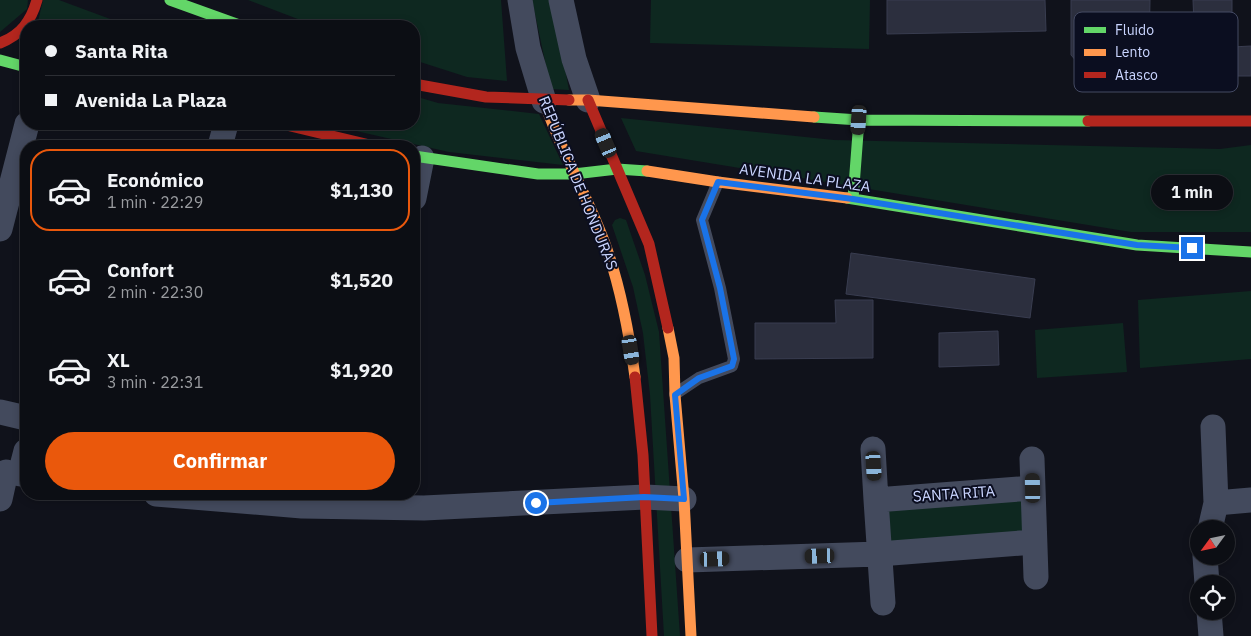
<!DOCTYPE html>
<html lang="es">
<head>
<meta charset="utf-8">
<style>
  :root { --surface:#0c0e14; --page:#1a1c22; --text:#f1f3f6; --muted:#9a9ca0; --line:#2c2e34; --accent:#ea580c }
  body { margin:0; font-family:"IBM Plex Sans",sans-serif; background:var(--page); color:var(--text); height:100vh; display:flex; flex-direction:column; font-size:19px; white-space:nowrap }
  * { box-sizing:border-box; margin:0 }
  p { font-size:16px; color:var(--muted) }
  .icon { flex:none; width:28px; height:28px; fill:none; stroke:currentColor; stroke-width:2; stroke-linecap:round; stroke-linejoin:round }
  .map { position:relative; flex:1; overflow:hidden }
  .side { position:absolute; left:20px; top:140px; width:400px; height:360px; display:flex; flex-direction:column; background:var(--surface); border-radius:20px; box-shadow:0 2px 8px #0003,0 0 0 1px var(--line) }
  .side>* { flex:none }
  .guide { position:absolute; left:20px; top:20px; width:400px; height:110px; border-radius:20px; box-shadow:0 2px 8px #0003,0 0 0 1px var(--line); display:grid; align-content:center; height:110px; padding:0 25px; background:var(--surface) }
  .needle { width:32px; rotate:237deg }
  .fabs { position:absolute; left:1190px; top:520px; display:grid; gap:10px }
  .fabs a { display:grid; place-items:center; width:45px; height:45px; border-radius:50%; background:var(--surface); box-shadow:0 2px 8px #0003,0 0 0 1px var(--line); font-size:25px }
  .end { position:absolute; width:22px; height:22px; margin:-11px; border:6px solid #1a73e8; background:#fff; box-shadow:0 0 0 2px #fff }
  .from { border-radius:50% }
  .bubble { position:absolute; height:35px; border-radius:18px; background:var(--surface); box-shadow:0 2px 8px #0003,0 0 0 1px var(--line); font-size:16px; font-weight:800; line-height:35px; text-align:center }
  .car { position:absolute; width:15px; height:30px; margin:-15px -8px; border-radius:6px; box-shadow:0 0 4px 1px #0007; background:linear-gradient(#222 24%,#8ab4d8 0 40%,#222 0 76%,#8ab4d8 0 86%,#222 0) }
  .guide b { display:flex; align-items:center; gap:18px; height:48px; font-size:19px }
  .guide b+b { border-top:1px solid var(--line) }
  .guide i { width:12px; height:12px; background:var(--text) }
  ul { padding:9px 0 0; list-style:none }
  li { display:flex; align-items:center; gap:15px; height:82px; margin:0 10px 8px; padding:0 15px; border:2px solid transparent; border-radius:20px }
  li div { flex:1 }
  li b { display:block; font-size:19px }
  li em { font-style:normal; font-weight:800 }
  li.selected { border-color:var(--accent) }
  li>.icon { width:45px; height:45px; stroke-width:1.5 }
  .button { display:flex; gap:10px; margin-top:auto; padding:10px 25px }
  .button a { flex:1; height:58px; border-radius:30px; background:var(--accent); color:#fff; font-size:20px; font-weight:800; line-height:58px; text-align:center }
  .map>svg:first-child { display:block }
  .green { fill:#0e2820 }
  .building { fill:#2c2f3e; stroke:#393d50 }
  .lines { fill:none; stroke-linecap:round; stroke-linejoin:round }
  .lane { stroke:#434a5d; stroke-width:12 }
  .street { stroke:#434a5d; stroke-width:25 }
  .fast { stroke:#63d668; stroke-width:11 }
  .slow { stroke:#ff974d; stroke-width:11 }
  .jam { stroke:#b3261e; stroke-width:11 }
  .route { stroke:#1a73e8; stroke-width:6 }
  .labels { text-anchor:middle; stroke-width:4; stroke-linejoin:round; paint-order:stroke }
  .street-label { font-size:15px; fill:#cad5ff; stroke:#0b0e20 }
  .key { fill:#0b0e20; stroke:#444a63; stroke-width:1 }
  .key-label { font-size:14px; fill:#cad5ff }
</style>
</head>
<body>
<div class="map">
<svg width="1251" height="636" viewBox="0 0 1251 636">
  <rect width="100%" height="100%" fill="#10121b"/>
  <!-- green -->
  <path class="green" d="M0 0H28L27 9 0 32Z
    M43 0H59L129 26H37Z
    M248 0H501L507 81 467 77 414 60V26H316Z
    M532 0H552L569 90 551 89Z
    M651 0H870L869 49 650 43Z
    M414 96 438 103 539 114 563 165 449 152 325 124H414Z
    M621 118 834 140 1220 149 1251 145V232H1131L636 151Z
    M620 218 626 220 645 275 659 332 680 636H664L650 395 643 333 633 287 612 225 615 220Z
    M1251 291V359L1140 368 1138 300Z
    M1123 323 1127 372 1037 378 1035 330Z
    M1026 496 1028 538 886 547 883 505Z"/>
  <!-- building -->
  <path class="building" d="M887 0H1045L1046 31 887 34Z
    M1071 0H1150L1149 51 1140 59 1078 63 1071 55Z
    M1193 0H1232V47L1251 46V76H1230L1229 48 1195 49Z
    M851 253 1035 279 1030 318 846 294Z
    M835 300H873V358L755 359V323H836Z
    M998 331 999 365 939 367V333Z"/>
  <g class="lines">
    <!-- lane -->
    <path class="lane" d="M675 394 699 378 732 366 734 359 720 288 702 220 718 182"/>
    <!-- street -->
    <path class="street" d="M520 0 528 48 544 101
      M561 0 574 59 588 100
      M220 146 226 124
      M414 198 422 158
      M0 229 27 124
      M0 412 26 418
      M1213 427 1216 503
      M873 449 876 500
      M1032 459 1033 488
      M20 474 26 451
      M156 494 302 506 424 508 645 497 684 499
      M0 499 6 472
      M1210 529 1216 503 1251 500
      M1205 556 1207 584
      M687 560 879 554 1034 542
      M883 603 876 500 1033 488 1036 577
      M1209 611 1211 636"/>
    <!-- fast -->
    <path class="fast" d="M170 0 242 26
      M0 60 26 67
      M814 117 859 120 1088 121
      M414 156 538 174H574L617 169 647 171
      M847 198 1137 245 1251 252
      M853 199 859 120"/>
    <!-- slow -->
    <path class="slow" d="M569 100H588L814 117
      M544 101C560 149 586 193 604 241 620 284 629 332 635 377
      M647 171 718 182 847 198
      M668 328 674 358 675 395 684 499 691 636"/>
    <!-- jam -->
    <path class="jam" d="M0 43C21 35 31 21 37 0
      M414 84 486 97 569 100
      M588 100 649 244 668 328
      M1088 121H1251
      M282 124 374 146
      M635 377 643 455 652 636"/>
  </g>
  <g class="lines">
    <!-- route -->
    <path class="route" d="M536 503 644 497 684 499 675 395 699 378 732 366 734 359 720 288 702 220 718 182 853 199 1137 245 1192 248"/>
  </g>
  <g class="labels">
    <!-- street labels -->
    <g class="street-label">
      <text transform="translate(805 178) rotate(8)" y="5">AVENIDA LA PLAZA</text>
      <text transform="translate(578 183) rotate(68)" y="5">REPÚBLICA DE HONDURAS</text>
      <text transform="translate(954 494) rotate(-4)" y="5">SANTA RITA</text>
    </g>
  </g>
  <!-- legend -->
  <rect x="1074" y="12" width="164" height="80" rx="8" class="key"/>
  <rect x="1084" y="27" width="22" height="6" fill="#63d668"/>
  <rect x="1084" y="49" width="22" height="7" fill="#ff974d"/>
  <rect x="1084" y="72" width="22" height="6" fill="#b3261e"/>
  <g class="key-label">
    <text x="1115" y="35">Fluido</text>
    <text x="1115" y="57">Lento</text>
    <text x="1115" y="80">Atasco</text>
  </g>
</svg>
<div class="fabs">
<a><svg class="needle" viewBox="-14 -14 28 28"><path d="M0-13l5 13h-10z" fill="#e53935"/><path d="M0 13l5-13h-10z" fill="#9a9ca0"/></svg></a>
<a><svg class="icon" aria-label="locate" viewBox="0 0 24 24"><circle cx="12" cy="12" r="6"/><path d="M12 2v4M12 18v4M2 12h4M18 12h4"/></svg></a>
</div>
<i class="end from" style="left:536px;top:503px"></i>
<i class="end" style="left:1192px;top:248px"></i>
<div class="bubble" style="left:1151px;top:175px;width:82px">1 min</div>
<i class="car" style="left:859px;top:120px;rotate:184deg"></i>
<i class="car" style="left:606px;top:143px;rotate:337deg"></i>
<i class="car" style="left:631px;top:350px;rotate:171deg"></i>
<i class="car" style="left:874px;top:466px;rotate:176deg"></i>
<i class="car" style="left:1033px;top:488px;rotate:359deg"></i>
<i class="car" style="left:820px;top:556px;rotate:268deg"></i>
<i class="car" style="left:715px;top:559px;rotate:88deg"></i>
<div class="guide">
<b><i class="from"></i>Santa Rita</b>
<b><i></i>Avenida La Plaza</b>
</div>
<section class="side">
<ul>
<li class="selected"><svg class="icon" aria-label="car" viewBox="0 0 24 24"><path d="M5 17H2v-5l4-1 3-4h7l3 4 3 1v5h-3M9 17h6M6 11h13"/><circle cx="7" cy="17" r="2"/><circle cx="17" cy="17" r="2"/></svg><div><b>Económico</b><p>1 min · 22:29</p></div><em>$1,130</em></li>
<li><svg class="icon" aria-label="car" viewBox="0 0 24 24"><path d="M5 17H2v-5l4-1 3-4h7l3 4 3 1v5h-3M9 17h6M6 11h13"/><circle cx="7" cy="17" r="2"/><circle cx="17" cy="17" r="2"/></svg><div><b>Confort</b><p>2 min · 22:30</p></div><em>$1,520</em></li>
<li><svg class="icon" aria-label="car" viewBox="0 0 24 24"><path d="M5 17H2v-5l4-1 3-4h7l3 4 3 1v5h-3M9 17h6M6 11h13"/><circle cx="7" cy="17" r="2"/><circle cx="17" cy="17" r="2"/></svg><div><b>XL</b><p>3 min · 22:31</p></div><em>$1,920</em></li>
</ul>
<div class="button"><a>Confirmar</a></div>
</section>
</div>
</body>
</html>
